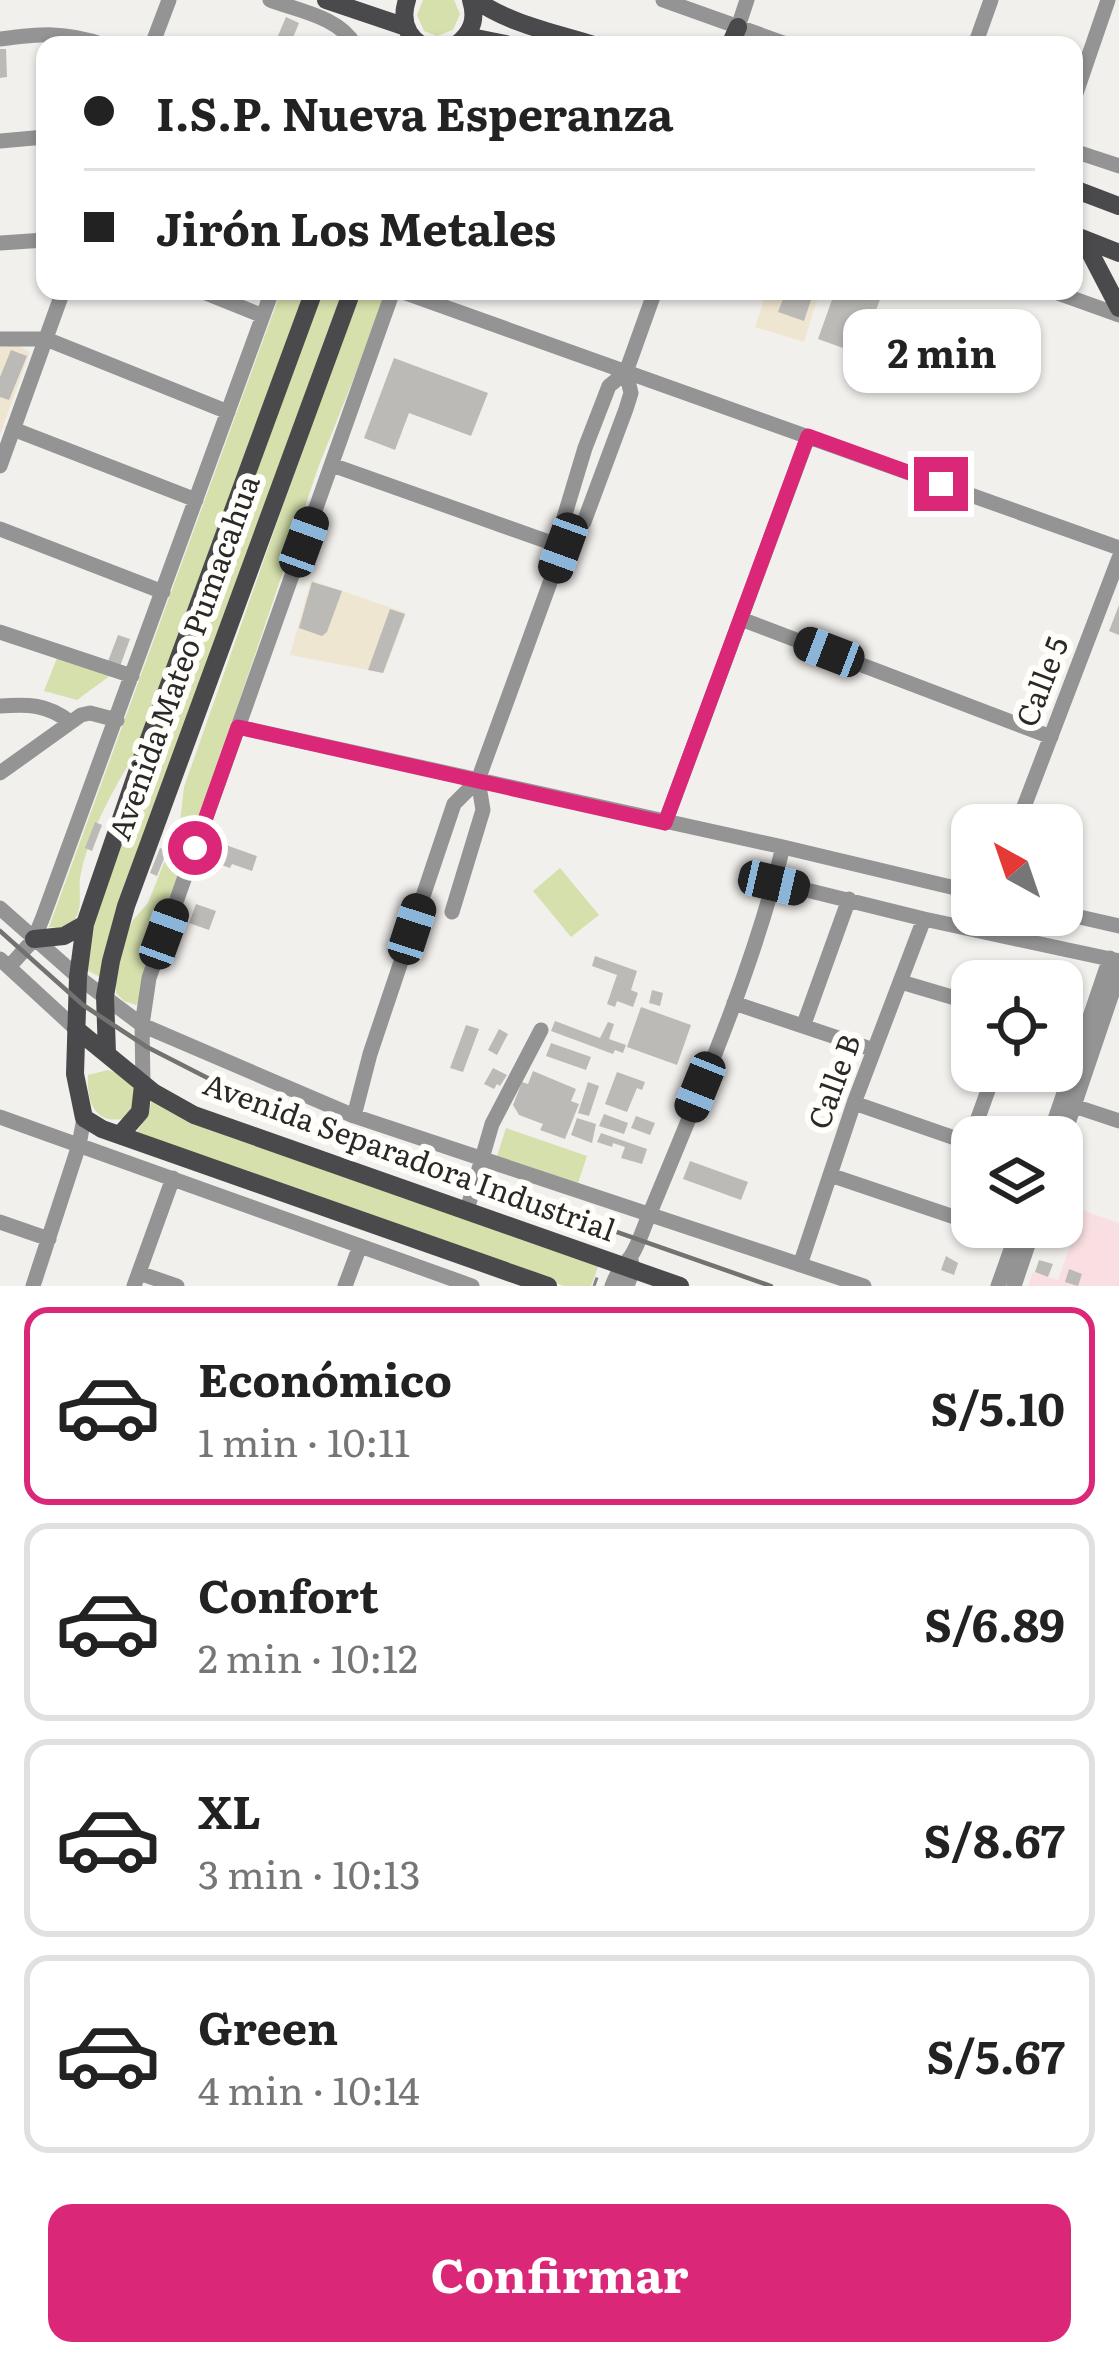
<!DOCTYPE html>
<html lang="es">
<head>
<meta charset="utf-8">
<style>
  :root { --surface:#fff; --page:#f6f6f6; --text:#222; --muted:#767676; --line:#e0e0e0; --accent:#db2777 }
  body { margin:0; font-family:Literata,serif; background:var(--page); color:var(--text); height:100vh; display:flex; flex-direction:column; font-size:45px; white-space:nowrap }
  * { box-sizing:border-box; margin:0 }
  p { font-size:39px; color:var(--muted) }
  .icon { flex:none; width:66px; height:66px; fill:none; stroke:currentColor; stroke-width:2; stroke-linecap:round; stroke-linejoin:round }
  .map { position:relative; height:1286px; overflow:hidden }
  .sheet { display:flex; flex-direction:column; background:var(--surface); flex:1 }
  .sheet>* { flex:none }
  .hud { position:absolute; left:36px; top:36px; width:1047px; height:264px; border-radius:24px; box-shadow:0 3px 9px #0004; display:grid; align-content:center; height:264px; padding:0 48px; background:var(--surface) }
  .needle { width:78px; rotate:320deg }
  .controls { position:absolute; left:951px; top:804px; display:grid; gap:24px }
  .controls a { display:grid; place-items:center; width:132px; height:132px; border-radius:24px; background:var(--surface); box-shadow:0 3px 9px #0004; font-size:60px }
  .end { position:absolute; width:54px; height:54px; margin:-27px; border:15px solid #db2777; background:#fff; box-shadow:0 0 0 6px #fff }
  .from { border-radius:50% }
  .bubble { position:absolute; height:84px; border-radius:24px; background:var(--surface); box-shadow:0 3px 9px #0004; font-size:39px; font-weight:700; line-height:84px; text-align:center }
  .car { position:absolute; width:36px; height:72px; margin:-36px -18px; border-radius:15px; box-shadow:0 0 9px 3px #0007; background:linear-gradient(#222 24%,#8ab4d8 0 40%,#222 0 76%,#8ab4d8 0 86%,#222 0) }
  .hud b { display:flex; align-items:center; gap:42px; height:114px; font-size:45px }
  .hud b+b { border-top:3px solid var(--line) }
  .hud i { width:30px; height:30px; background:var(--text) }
  ul { padding:21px 0 0; list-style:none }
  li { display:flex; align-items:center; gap:36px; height:198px; margin:0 24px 18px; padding:0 24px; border:6px solid var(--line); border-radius:24px }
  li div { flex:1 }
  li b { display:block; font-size:45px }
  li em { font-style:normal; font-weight:700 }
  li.current { border-color:var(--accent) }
  li>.icon { width:108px; height:108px; stroke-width:1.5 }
  .button { display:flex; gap:24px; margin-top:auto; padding:24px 48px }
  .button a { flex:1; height:138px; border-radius:24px; background:var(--accent); color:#fff; font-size:48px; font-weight:700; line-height:138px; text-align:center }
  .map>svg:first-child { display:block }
  .commercial { fill:#fadfe2 }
  .education { fill:#efe6d1 }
  .green { fill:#d5e0ac }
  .building { fill:#bbbab7 }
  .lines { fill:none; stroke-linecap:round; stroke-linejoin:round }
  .path { stroke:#848381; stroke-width:3; stroke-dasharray:9 6; stroke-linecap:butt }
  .minor { stroke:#949495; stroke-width:15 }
  .major { stroke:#4a494c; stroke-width:18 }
  .rail { stroke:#727270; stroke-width:4.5 }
  .route { stroke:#db2777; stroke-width:15 }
  .labels { text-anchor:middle; stroke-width:12; stroke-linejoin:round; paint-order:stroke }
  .street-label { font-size:30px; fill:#292928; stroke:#fffefb }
</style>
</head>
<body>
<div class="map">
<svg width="1119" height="1286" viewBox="0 0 1119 1286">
  <rect width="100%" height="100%" fill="#f2f0ed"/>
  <!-- commercial -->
  <path class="commercial" d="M1062 1203 1119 1223V1286H1028L1033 1272 1058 1280 1078 1223 1062 1216Z"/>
  <!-- education -->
  <path class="education" d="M767 291H820L804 342 755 327Z
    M18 345 30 352 0 435V347Z
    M311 580 406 613 384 673 290 655Z"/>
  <!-- green -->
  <path class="green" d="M423 0H454L460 14 453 30 437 36 424 31 417 15Z
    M281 291H309L136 752C114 788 90 831 81 873 77 887 84 906 75 919 68 928 59 928 49 927Z
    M319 291H351L100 977 77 965 78 956Z
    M362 291 388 292 318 468 147 974 142 999 136 1005 124 1001 116 993 115 960 133 920 148 903 180 822 184 787 335 358Z
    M57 658 111 675 77 700 44 691Z
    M560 868 599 915 571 937 533 891Z
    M108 1070 125 1076 139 1093 128 1117C96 1128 86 1102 88 1075Z
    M153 1097 599 1264 591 1286H564L136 1133 147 1116Z
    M506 1128 587 1156 578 1183 497 1156Z"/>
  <!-- building -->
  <path class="building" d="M286 17 299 23 290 45H274Z
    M0 49H6L7 77 0 78Z
    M786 291H804L813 294 804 321 778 312Z
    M816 291H883L874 316 863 312 858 324 867 327 857 353 818 339 833 297Z
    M11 350 27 356 9 400 0 397V377Z
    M394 358 488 393 471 436 409 413 395 450 364 438Z
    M312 582 342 591 327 632 322 636 299 628Z
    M1119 605V635L1109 631Z
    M390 609 405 614 383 673 368 670Z
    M118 635 130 639 119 669 107 664Z
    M95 822 102 825 92 851 85 848Z
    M212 840 257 856 252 871 232 864 230 868 205 859Z
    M160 848 167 851 157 876 150 873Z
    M196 904 216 911 209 930 189 923Z
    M595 956 637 971 631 990 638 993 633 1007 617 1001 615 1007 607 1004 617 975 592 966Z
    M652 990 663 993 660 1006 649 1003Z
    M641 1007 691 1025 677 1065 627 1047Z
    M555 1021 600 1038 608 1022 614 1024 609 1039 626 1045 623 1053 615 1050 613 1054 551 1031Z
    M466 1025 479 1029 463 1072 450 1068Z
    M499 1029 508 1034 497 1055 488 1050Z
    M551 1043 591 1057 586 1070 546 1056Z
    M493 1068 507 1075 500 1086 497 1084 494 1089 484 1084Z
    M533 1071 576 1089 571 1101 579 1104 565 1139 540 1130 543 1124 519 1115 513 1105 522 1082 528 1084Z
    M617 1072 645 1082 642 1090 637 1088 627 1112 605 1104Z
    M588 1082 599 1086 589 1116 578 1113Z
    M604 1114 628 1123 624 1134 599 1126Z
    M636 1116 655 1123 650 1135 631 1128Z
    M577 1118 596 1124 592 1143 571 1135Z
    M601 1133 647 1149 642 1164 621 1158 625 1147 613 1143 612 1147 597 1142Z
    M690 1161 748 1182 741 1200 683 1179Z
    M1065 1188 1078 1193 1074 1206 1062 1201Z
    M946 1256 958 1263 954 1275 941 1270Z
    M1039 1260 1053 1264 1048 1277 1035 1272Z
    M1069 1269 1082 1274 1078 1286 1065 1282Z"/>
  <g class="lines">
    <!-- path -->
    <path class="path" d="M594 1286 599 1272"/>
    <!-- minor -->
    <path class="minor" d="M270 0C299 11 339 17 355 45
      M663 0 789 45
      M738 27 747 0
      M0 39C40 34 65 31 104 45
      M152 45 169 0
      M975 45 991 0
      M1074 99 1108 0
      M0 141 45 137
      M1074 151 1119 166
      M0 243 45 240
      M201 291 263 316
      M400 291 1119 548
      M1052 291 1119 315
      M0 339H46L228 412
      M13 429 196 500
      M332 465 563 547V521L585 448 609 386 626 372
      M0 466 63 291
      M0 529 163 592
      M741 619 1051 737
      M0 632 132 676
      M0 706C28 704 47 704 70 722
      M238 727 783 847 972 892
      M0 773 81 715 90 713 117 720
      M665 823 808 437
      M1017 825 1119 558
      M774 882 924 919 1119 961
      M0 908 78 977 142 1025 354 1116 864 1286
      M452 912 483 810 478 780
      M1062 913 1119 926
      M0 959 76 1029
      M9 967 34 939 43 917 272 291
      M901 982 972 1003
      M734 1003 874 1050
      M804 1024 849 899
      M143 1085 142 1025 149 978 393 291
      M854 1103 972 1144
      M1074 1106 1119 1121
      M354 1116 370 1054 454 804 478 780 563 547 584 522 626 409 631 393 626 372 655 291
      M0 1117 472 1286
      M1049 1137 1110 958
      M1062 1141 1119 973
      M969 1143 995 1071
      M830 1175 972 1223
      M467 1210 492 1124 541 1030
      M0 1222 49 1239
      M985 1227 1016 1237
      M800 1265 854 1103 924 919
      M139 1273 177 1286
      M33 1286 79 1145 84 1118
      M134 1286 173 1178
      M345 1286 360 1246
      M612 1286C618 1270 622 1268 631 1256 639 1244 644 1226 650 1213 699 1094 752 973 783 847
      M627 1286 633 1270 631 1260
      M998 1286 1019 1227
      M1014 1286 1034 1227"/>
    <!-- major -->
    <path class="major" d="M326 0 406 27
      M407 0C401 18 405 34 421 45
      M476 0C509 24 556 33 594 45
      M464 39 476 38 510 45
      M456 45C472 33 477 19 471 0
      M730 45 738 27
      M1074 189 1119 206
      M1079 237 1119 253
      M1083 239 1119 308
      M314 291 142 758 85 924 78 977 75 1074 84 1118 102 1129 548 1286
      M34 939 64 936 85 924
      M76 1029 153 1092 194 1115 680 1286
      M107 1053 105 996 111 961 126 906 352 291
      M120 1135 140 1112 143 1085"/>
    <!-- rail -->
    <path class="rail" d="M0 931 83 1005 147 1047 274 1112 771 1286"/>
  </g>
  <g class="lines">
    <!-- route -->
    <path class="route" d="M195 848 238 727 665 823 808 436 941 484"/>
  </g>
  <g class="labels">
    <!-- street labels -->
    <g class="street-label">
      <text transform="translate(185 658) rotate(-70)" y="10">Avenida Mateo Pumacahua</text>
      <text transform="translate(1043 682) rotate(-69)" y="10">Calle 5</text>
      <text transform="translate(835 1082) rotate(-70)" y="10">Calle B</text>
      <text transform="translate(409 1158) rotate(20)" y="10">Avenida Separadora Industrial</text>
    </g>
  </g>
</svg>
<div class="controls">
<a><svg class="needle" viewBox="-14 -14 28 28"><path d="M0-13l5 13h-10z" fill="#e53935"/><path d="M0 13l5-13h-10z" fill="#767676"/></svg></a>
<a><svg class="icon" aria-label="locate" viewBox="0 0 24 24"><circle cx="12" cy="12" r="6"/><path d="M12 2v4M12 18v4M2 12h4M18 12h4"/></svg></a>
<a><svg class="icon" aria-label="layers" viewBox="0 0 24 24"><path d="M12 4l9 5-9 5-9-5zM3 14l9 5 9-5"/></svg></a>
</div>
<i class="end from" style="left:195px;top:848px"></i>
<i class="end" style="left:941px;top:484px"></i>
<div class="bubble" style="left:843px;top:309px;width:198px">2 min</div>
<i class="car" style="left:304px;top:542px;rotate:20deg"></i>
<i class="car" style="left:563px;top:548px;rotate:200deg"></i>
<i class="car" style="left:829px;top:652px;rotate:291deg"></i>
<i class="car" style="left:774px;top:883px;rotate:103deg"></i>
<i class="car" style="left:412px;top:929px;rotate:18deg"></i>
<i class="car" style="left:164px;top:934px;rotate:20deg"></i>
<i class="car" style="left:700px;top:1087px;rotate:202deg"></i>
<div class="hud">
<b><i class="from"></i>I.S.P. Nueva Esperanza</b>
<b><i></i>Jirón Los Metales</b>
</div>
</div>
<section class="sheet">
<ul>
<li class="current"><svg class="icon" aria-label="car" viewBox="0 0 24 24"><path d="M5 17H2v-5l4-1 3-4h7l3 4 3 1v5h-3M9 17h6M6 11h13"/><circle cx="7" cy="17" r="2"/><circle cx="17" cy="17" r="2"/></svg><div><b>Económico</b><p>1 min · 10:11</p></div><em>S/5.10</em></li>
<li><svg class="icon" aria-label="car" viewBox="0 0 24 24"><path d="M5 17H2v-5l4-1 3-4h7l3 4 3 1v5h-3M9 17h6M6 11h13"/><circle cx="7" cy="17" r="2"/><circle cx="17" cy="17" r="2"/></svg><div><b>Confort</b><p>2 min · 10:12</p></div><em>S/6.89</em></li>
<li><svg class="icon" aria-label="car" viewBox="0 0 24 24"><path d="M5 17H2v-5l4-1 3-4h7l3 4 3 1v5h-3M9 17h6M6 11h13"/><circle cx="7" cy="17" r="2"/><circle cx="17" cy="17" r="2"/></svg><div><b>XL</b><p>3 min · 10:13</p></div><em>S/8.67</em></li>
<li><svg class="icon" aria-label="car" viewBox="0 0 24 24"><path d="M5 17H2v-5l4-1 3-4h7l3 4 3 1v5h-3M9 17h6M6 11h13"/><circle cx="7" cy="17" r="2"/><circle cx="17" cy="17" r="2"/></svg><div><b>Green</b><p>4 min · 10:14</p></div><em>S/5.67</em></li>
</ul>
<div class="button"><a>Confirmar</a></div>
</section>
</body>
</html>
